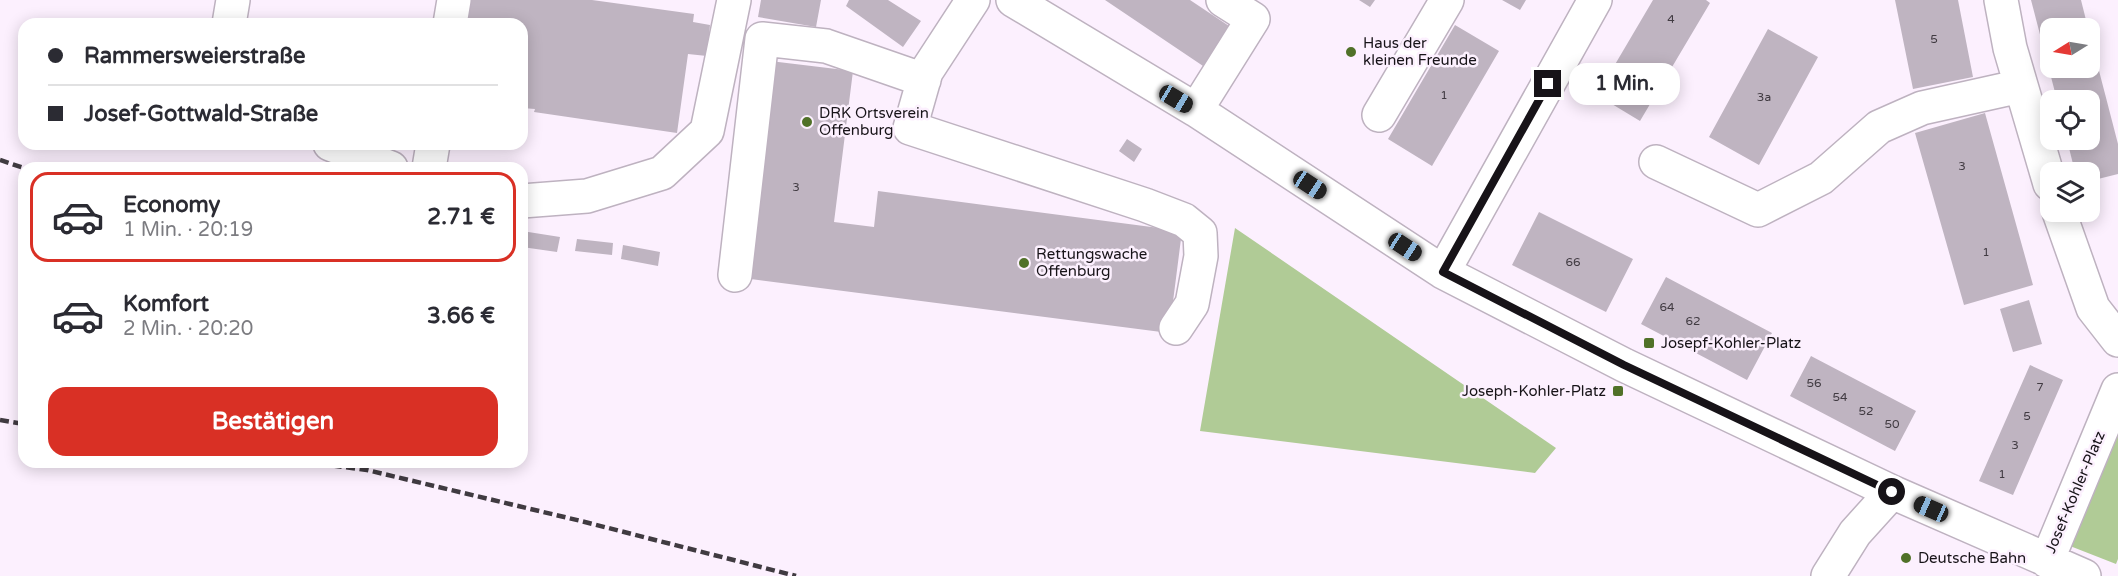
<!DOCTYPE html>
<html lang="de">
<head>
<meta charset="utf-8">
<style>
  :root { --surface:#fff; --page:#f7f7f7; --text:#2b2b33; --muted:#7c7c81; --line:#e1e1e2; --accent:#d93025 }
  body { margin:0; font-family:"Varela Round",sans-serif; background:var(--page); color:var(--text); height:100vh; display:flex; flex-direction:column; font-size:22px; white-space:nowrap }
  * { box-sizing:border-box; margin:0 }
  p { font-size:20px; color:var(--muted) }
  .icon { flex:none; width:33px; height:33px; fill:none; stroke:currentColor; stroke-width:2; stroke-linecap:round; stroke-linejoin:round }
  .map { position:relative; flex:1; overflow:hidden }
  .panel { position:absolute; left:18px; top:162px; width:510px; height:306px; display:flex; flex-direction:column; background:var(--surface); border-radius:18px; box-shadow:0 3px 15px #0003 }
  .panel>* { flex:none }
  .top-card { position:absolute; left:18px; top:18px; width:510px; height:132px; border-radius:18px; box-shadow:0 3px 15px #0003; display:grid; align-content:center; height:132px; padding:0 30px; background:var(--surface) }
  .needle { width:39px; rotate:259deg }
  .controls { position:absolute; left:2040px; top:18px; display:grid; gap:12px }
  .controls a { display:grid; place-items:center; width:60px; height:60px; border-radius:12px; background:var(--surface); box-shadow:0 3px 15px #0003; font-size:30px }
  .end { position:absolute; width:27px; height:27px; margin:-14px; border:8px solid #171318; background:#fff; box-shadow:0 0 0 3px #fff }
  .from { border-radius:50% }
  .bubble { position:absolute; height:42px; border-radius:18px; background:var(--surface); box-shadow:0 3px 15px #0003; font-size:20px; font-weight:700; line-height:42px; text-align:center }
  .car { position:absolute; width:18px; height:36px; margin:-18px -9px; border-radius:8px; box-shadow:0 0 4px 2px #0007; background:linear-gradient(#222 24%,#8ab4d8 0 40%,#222 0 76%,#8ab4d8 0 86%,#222 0) }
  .top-card b { display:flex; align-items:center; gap:21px; height:57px; font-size:22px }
  .top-card b+b { border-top:2px solid var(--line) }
  .top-card i { width:15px; height:15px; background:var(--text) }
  ul { padding:10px 0 0; list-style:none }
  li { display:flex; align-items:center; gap:18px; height:90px; margin:0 12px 9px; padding:0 18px; border:3px solid transparent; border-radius:18px }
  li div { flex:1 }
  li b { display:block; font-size:22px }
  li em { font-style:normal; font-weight:700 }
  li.active { border-color:var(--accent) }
  li>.icon { width:54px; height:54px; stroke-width:1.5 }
  .action { display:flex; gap:12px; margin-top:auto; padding:12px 30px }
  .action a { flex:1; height:69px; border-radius:18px; background:var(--accent); color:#fff; font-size:24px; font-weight:700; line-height:69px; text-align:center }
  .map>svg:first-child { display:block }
  .green { fill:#b0cb96 }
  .building { fill:#bfb4c1 }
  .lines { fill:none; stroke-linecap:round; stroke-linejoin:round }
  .minor-casing { stroke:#beb2c0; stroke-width:36 }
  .minor { stroke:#fff; stroke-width:33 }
  .rail { stroke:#403b41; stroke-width:4.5; stroke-dasharray:9 4.5; stroke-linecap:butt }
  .route { stroke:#171318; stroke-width:8 }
  .poi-dot { fill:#507128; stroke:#fcf0fe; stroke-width:2 }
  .labels { text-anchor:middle; stroke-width:5; stroke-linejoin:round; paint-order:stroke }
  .number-label { font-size:12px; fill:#413b42 }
  .poi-label { font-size:15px; fill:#171318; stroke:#fcf0fe; text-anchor:start }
  .street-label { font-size:15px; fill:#171318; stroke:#fcf0fe }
</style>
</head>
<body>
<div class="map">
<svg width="2118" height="576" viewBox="0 0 2118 576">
  <rect width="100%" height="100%" fill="#fcf0fe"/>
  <!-- green -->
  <path class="green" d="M1235 228 1556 448 1535 473 1200 431Z
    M2118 423V559L2116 564 2070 546Z"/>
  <!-- building -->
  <path class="building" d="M466 0H592L694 14 693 22 710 25 707 56 688 54 677 133 534 112 535 109 522 108V24H463Z
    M761 0H821L816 27 758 17Z
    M849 0H888L921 21 903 47 846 6Z
    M1105 0H1190L1235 30 1209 70Z
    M1359 0H1375L1370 7Z
    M1502 0H1526L1520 10Z
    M1653 0H1706L1710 3 1640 121 1597 95Z
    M1895 0H1958L1973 77 1913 89Z
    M2031 0H2081L2088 28H2050V68H2090V36L2118 144V174L2090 181V172H2075L2067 140H2090V100H2057Z
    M1455 25 1499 51 1432 166 1388 139Z
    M1768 29 1818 57 1759 165 1709 137Z
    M770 61 853 71 834 222 874 227 878 191 1182 231 1169 333 743 278Z
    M1985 113 2033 285 1964 305 1915 133Z
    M1127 139 1142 149 1134 162 1119 151Z
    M1539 212 1633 259 1606 312 1512 265Z
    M522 231 560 237 557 252 522 247Z
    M577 239 613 243 612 255 575 251Z
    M623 245 660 252 658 266 621 259Z
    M1666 277 1772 333 1747 380 1641 324Z
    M2029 300 2042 344 2013 352 2000 309Z
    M1811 356 1916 411 1895 451 1790 396Z
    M2030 365 2063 380 2013 495 1979 481Z"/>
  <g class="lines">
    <!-- minor casing -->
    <g class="minor-casing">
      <path id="minor" d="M973 0 926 72 910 128 1145 205 1184 220 1200 233 1201 256 1192 304 1176 328
        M1013 0 1196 110 1443 272 1624 365 1892 492 2084 576
        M2001 0 2010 48 2050 184
        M229 24 233 0
        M450 24 454 0
        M1196 110 1253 19 1223 0
        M1379 115 1447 0
        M330 144 391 168
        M1656 162 1758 210 1821 178 1879 127 1922 108 2021 86
        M429 168 433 144
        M522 201 587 196 662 173 707 131 734 0
        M2059 212 2093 308 2118 340
        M1443 272 1595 0
        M735 275 762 39 826 46 924 80
        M2047 561 2118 390
        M1828 576 1855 533 1892 492"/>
    </g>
    <!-- minor -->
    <use href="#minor" class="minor"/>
    <!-- rail -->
    <path class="rail" d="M0 160 24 168
      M0 420 24 424
      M306 462 367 470 581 521 796 576"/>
  </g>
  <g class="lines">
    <!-- route -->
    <path class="route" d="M1548 84 1443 272 1624 365 1892 492"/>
  </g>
  <!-- markers -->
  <g class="poi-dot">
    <circle cx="1351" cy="52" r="6"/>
    <circle cx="807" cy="122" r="6"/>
    <circle cx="1024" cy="263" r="6"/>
    <rect x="1643" y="337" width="12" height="12" rx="3"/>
    <rect x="1612" y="385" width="12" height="12" rx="3"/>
    <circle cx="1906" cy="558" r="6"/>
  </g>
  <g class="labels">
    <!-- number labels -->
    <g class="number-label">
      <text x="1671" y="23">4</text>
      <text x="1934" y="43">5</text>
      <text x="1444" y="99">1</text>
      <text x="1764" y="101">3a</text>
      <text x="1962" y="170">3</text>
      <text x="796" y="191">3</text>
      <text x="1986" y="256">1</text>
      <text x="1573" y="266">66</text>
      <text x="1667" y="311">64</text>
      <text x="1693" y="325">62</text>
      <text x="1814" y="387">56</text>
      <text x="2040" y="391">7</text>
      <text x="1840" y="401">54</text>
      <text x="1866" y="415">52</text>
      <text x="2027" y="420">5</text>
      <text x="1892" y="428">50</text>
      <text x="2015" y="449">3</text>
      <text x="2002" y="478">1</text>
    </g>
    <!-- poi labels -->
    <g class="poi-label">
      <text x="1363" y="48">Haus der<tspan x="1363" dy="17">kleinen Freunde</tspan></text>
      <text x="819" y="118">DRK Ortsverein<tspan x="819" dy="17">Offenburg</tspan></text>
      <text x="1036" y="259">Rettungswache<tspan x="1036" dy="17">Offenburg</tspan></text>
      <text x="1661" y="348">Josepf-Kohler-Platz</text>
      <text x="1606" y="396" text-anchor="end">Joseph-Kohler-Platz</text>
      <text x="1918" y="563">Deutsche Bahn</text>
    </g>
    <!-- street labels -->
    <g class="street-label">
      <text transform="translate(2075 492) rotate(-67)" y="5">Josef-Kohler-Platz</text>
    </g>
  </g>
</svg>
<div class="controls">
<a><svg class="needle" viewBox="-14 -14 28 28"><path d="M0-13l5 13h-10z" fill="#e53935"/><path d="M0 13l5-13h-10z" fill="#7c7c81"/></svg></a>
<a><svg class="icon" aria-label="locate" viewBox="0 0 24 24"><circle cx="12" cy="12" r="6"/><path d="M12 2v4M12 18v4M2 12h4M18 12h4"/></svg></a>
<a><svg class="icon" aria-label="layers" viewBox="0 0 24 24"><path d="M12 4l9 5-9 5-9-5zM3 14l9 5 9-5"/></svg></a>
</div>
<i class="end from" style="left:1892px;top:492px"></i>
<i class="end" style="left:1548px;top:84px"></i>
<div class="bubble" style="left:1569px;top:63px;width:111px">1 Min.</div>
<i class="car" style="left:1176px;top:99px;rotate:121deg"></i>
<i class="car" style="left:1310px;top:185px;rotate:123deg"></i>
<i class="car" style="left:1405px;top:247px;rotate:123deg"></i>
<i class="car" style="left:1931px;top:509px;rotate:294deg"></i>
<div class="top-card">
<b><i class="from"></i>Rammersweierstraße</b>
<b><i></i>Josef-Gottwald-Straße</b>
</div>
<section class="panel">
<ul>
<li class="active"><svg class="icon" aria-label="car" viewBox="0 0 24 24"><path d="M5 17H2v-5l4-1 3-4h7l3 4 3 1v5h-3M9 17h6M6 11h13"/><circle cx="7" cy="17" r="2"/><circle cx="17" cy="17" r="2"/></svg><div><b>Economy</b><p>1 Min. · 20:19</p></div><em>2.71 €</em></li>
<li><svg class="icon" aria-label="car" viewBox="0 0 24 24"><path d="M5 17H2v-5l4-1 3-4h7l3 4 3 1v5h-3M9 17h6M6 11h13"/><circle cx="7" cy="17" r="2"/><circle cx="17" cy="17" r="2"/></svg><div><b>Komfort</b><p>2 Min. · 20:20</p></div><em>3.66 €</em></li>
</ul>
<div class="action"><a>Bestätigen</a></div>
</section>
</div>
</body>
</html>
